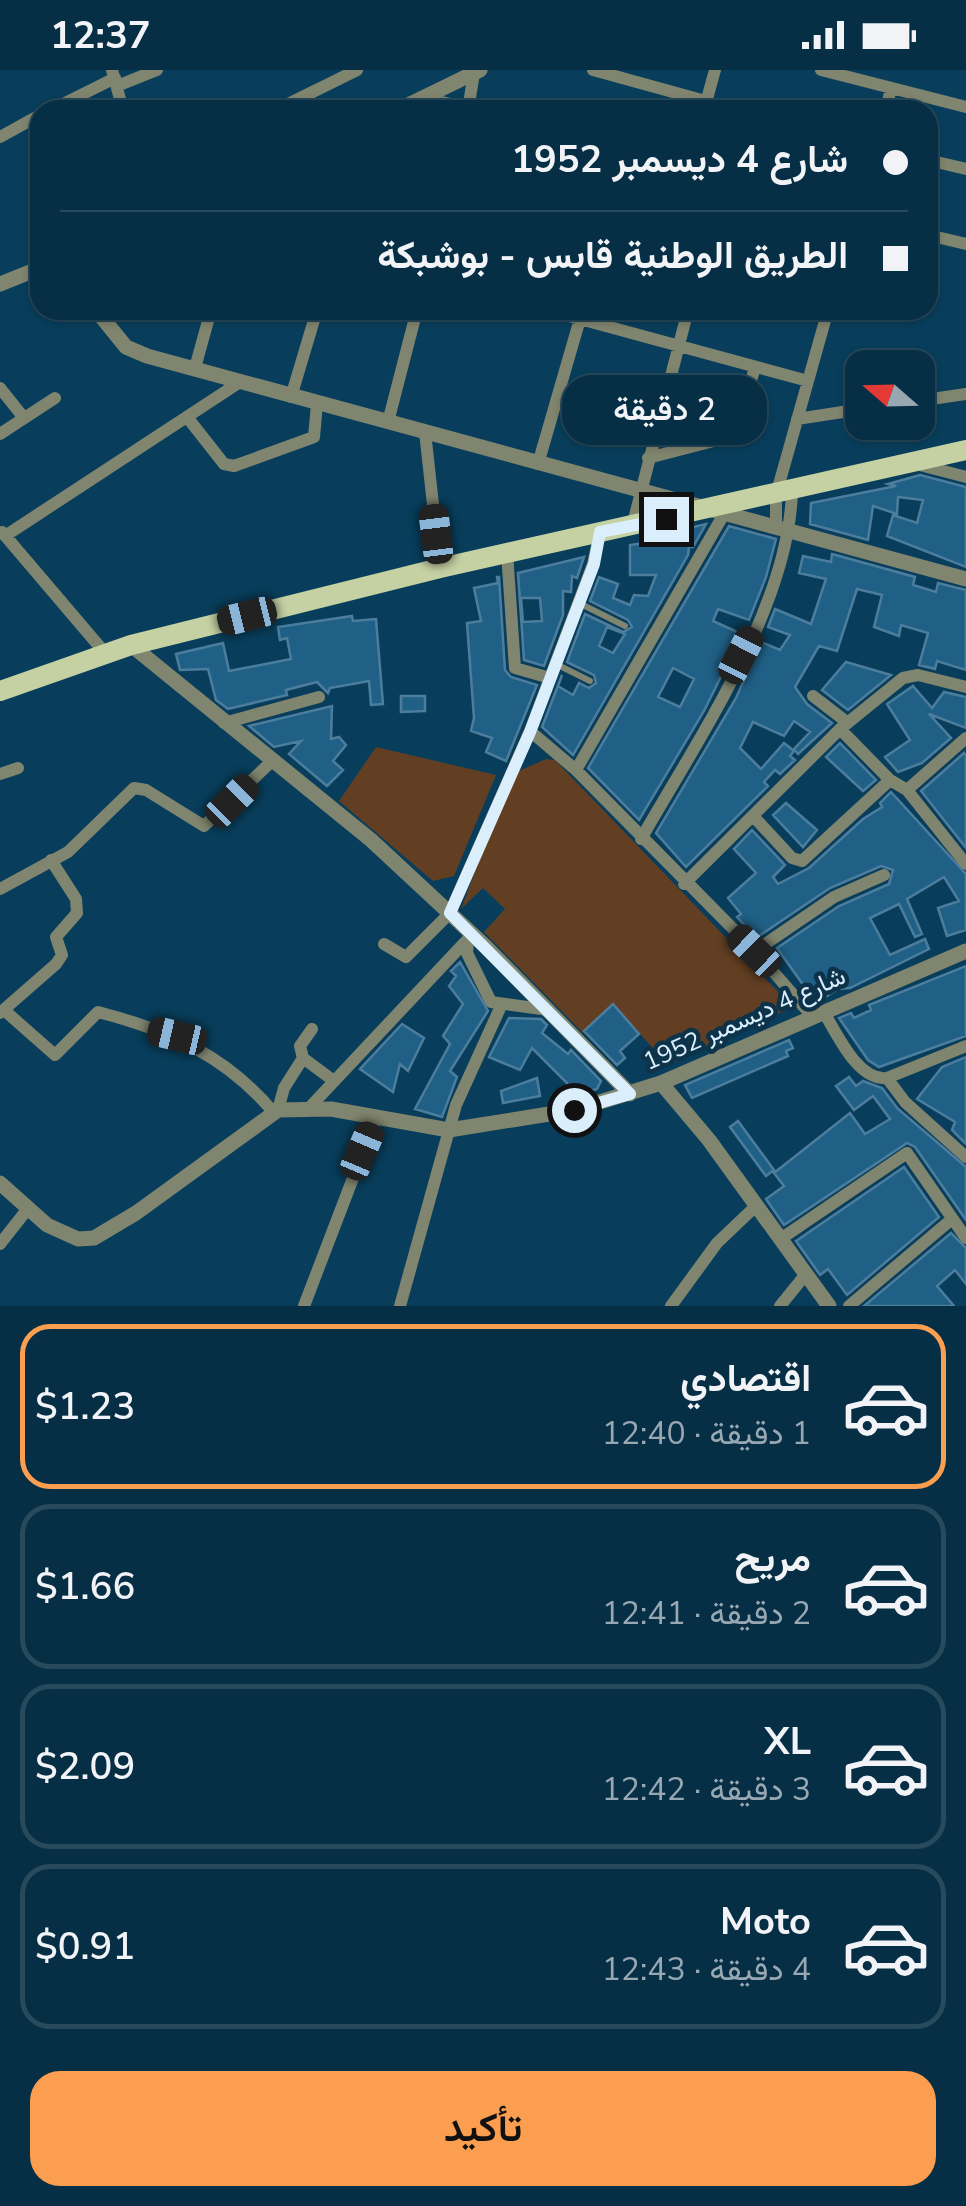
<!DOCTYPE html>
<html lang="ar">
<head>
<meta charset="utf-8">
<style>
  :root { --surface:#062e44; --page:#143a4f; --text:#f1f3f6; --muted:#98a8b2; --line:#274a5d; --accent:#fb9e50 }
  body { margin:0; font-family:"Nunito Sans",Vazirmatn,sans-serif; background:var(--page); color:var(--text); direction:rtl; height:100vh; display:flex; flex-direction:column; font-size:38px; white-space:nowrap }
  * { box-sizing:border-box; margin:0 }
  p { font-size:32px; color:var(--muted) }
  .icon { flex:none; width:55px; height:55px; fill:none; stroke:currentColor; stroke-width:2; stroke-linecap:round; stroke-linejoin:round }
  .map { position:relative; height:1236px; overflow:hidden; direction:ltr }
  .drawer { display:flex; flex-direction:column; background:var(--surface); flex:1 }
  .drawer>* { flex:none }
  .banner { position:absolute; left:30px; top:30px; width:908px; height:220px; border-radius:30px; box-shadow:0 2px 8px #0004,0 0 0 2px var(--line); direction:rtl; display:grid; align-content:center; height:220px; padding:0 30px; background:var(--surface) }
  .needle { width:65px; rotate:290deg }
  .tools { position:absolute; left:845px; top:280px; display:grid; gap:20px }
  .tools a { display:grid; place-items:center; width:90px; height:90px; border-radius:20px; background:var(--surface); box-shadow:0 2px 8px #0004,0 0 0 2px var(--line); font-size:50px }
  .end { position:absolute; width:45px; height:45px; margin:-22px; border:12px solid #daeefc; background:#111; box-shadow:0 0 0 5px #111 }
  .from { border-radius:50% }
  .bubble { position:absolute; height:70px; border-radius:30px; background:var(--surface); box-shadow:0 2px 8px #0004,0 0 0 2px var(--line); font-size:32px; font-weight:600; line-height:70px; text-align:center; direction:rtl }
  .car { position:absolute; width:30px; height:60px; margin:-30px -15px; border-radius:12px; box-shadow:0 0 8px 2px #0007; background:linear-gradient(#222 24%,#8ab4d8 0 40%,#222 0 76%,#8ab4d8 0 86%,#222 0) }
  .banner b { display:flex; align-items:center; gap:35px; height:95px; font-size:38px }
  .banner b+b { border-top:2px solid var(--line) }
  .banner i { width:25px; height:25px; background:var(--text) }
  ul { padding:18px 0 0; list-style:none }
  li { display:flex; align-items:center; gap:30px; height:165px; margin:0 20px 15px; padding:0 10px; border:5px solid var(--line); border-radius:30px }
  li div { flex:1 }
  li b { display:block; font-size:38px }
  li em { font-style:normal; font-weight:600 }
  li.current { border-color:var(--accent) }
  li>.icon { width:90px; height:90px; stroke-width:1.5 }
  .button { display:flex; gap:20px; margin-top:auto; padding:20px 30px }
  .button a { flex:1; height:115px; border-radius:30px; background:var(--accent); color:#111; font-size:40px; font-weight:600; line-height:115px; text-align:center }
  .status { display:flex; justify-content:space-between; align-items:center; height:70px; padding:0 50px; background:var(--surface); direction:ltr }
  .status svg { height:28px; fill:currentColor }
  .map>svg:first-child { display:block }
  .green { fill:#623f22 }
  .building { fill:#206086; stroke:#4c7d9d; stroke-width:2.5; fill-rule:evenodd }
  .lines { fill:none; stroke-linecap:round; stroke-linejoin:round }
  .service { stroke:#80856f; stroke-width:6 }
  .minor { stroke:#80856f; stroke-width:12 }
  .tertiary { stroke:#80856f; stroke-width:15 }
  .primary { stroke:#c5d0a3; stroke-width:20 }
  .route { stroke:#daeefc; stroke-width:12 }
  .labels { text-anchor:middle; stroke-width:9; stroke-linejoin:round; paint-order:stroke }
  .street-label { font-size:25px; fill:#daeefc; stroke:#0d334a }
</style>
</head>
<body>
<div class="status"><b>12:37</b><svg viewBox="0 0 49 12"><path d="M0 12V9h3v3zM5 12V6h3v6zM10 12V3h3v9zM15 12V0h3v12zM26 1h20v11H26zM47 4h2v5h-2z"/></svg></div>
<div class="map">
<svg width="966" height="1236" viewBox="0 0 966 1236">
  <rect width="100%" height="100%" fill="#083e5b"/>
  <!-- green -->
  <path class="green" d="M376 677 496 705 454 806 433 811 339 731Z
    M546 689 555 690 787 931 786 940 668 995 613 934 583 963 484 862 505 839 483 818 461 839 512 704Z"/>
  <!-- building -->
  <path class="building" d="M920 405 966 417V497L887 466 893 445 917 453 923 430 898 427 897 444 873 436 868 470 810 454 811 433 896 416 888 414Z
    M706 454 693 477H689L688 485 573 685 542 657 562 605 558 616 573 625 579 613 589 618 596 613 594 605 567 592 585 544 623 562 632 557 628 550 590 531 599 507 618 514 613 528 630 535 634 525 648 526 656 505H630V475L663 470V464ZM607 557 625 564 613 583 599 576Z
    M729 456 776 469 766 507 749 550 718 539 713 551 742 564 704 641 639 750 588 698ZM673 598 694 609 680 637 658 627Z
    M832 484 915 507 913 515 936 522 938 513 966 520V600L937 591 935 599 919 595 928 563 901 555 899 566 874 557 882 525 857 519 837 581 819 576 795 617 807 634 832 653 798 684 794 679 810 662 794 651 784 666 753 652 740 678 761 699 784 673 794 681 790 686 795 690 780 704 775 700 764 712 768 716 686 797 656 763 736 628 761 572 780 580 790 565 768 557 775 539 811 554 826 509 799 503 803 486 831 492Z
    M584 487 577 508 572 506 571 522 563 521V545L544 596 524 590 518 503ZM521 528H540L542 551 523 552Z
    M497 507H499L505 600 511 607 537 615 506 691 486 682 492 668 471 661 474 648 467 553 481 551 474 518 498 513Z
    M352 546 353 551 376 549 383 634 371 635 369 611 330 618 328 623 317 612 286 620 287 625 228 639 216 630 208 599 180 600 176 584 223 573 229 601 291 589 287 568 280 570 278 557Z
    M846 592 891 605 848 640 822 620Z
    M913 616 932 638 944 622 966 627V658L929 644 951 668 922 693 898 702 885 687 910 670 887 634Z
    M401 626H425V641L401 642Z
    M332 636 331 669 339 667 346 675 333 691 343 700 327 716 289 684 301 671 274 677 249 656Z
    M840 673 876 710 863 721 826 687Z
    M964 683 966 686V778L921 721Z
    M891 722 966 804V860L947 866 938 838 959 831 944 807 907 829 922 864 915 867 899 834 870 848 890 885 925 869 929 879 850 918 838 919 816 933 777 878 839 836 889 814 893 800 881 796 830 818 756 868 737 847 741 844 728 828 756 803 734 779 752 760 785 795 773 807 778 814 809 798 863 749 882 737 880 733Z
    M786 733 817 760 803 777 773 745Z
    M460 892 488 941 450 1001 457 1007 442 1047 415 1039 450 974 443 966 463 934 449 916 456 906 451 901Z
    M966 896V966L879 997 868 990 839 948 851 943 854 948 871 940 869 935Z
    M613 934 639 964 620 981 625 988 617 995 584 961Z
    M509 948 541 949 547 955 542 963 568 984 571 980 601 1011 597 1019 568 1027 562 1021 568 1014 532 978 520 1000 489 987Z
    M402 954 424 968 408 1001 400 994 393 1022 360 999Z
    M789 970 793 978 786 981 788 986 692 1028 685 1015Z
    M966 987V1074L952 1060 955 1052 917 1029 942 997Z
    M849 1007 856 1016 863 1011 882 1018 898 1039 966 1097V1150L915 1077 907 1073 784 1155 766 1129 784 1116 774 1103 850 1043 865 1064 890 1049 873 1026 854 1040 836 1016Z
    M537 1008 540 1026 503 1033 501 1021Z
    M738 1051 774 1100 766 1106 730 1057Z
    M904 1097 939 1147 847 1225 828 1199 820 1205 796 1171Z
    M951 1163 966 1178V1214L955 1200 937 1216 954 1236H864Z"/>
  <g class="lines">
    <!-- service -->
    <path class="service" d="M579 533 625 556
      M556 594 590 611"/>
    <!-- minor -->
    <path class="minor" d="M112 0 123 40
      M593 0 738 40
      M821 0 966 37
      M117 16 157 0
      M424 28 477 40
      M51 40 115 8
      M276 40 357 0
      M468 40 474 3
      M704 40 715 0
      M886 40 891 18
      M0 67 40 45
      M928 90 966 99
      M39 138 40 136
      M928 165 966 174
      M547 240 808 311
      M195 298 211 240
      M0 318 24 348
      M291 327 317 240
      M918 331 966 324
      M187 347 224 394 234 396 314 367 317 334
      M797 349 862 339
      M388 352 417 240
      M425 362 440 498
      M0 364 55 328
      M648 388 733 366 755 298
      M538 394 582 242
      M916 394 966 407
      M632 457 688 240
      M776 458V425L828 240
      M2 462 105 583
      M5 466 240 312
      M507 483 515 598 550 608
      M813 626 848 653
      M224 653 319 627
      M840 659 890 710 907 720 966 668
      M530 661 576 700 755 881 812 946
      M576 700 724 444
      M0 704 18 698
      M907 720 966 794
      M753 746 792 788 802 791 890 710
      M641 769C698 669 789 537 792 421
      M684 814 840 659 903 608 918 605 966 617
      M0 819 68 782 134 718 146 720 204 756 272 691
      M468 870 467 883 491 932 549 940
      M384 874 406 887 450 843 530 661 593 494 600 462
      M755 881 834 827 884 805
      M4 940 55 985 98 942C168 960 227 986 274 1043
      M823 941C837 963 857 1011 887 1008L966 976
      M0 943 56 894 62 885 56 867 77 843 76 829 51 790
      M303 988 334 1011
      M887 1008 905 1032 966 1087
      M309 1038 466 871
      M278 1040 284 1018 303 988 300 976 312 959
      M782 1168 907 1083 966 1168
      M0 1174 26 1141
      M304 1236 376 1048
      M400 1236 456 1035 501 936
      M671 1236 717 1173 757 1135
      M780 1236 806 1204
      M849 1236 952 1149"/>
    <!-- tertiary -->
    <path class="tertiary" d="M398 40 480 0
      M0 214 40 198
      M96 240 126 277 147 286 966 509
      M131 575 371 770 485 876 630 1024
      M661 1013 709 1070 829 1236
      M0 1113 47 1155 78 1169 94 1168 136 1143 278 1040 331 1039 449 1060 574 1040 661 1013 966 881"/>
    <!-- primary -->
    <path class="primary" d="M0 621 131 575 440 498 966 380"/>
  </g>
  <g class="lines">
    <!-- route -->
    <path class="route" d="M574 1040 630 1024 450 843 530 662 594 494 600 462 666 449"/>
  </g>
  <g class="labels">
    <!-- street labels -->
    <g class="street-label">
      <text transform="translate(744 948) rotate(-24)" y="9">شارع 4 ديسمبر 1952</text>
    </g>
  </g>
</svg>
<div class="tools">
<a><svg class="needle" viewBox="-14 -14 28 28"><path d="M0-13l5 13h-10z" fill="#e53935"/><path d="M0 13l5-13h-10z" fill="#98a8b2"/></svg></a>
</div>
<i class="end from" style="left:574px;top:1040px"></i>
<i class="end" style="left:666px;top:449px"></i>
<div class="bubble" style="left:562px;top:305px;width:205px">2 دقيقة</div>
<i class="car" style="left:436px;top:464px;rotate:353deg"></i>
<i class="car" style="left:247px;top:546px;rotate:256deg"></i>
<i class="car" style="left:741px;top:585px;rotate:27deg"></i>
<i class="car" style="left:232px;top:731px;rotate:45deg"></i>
<i class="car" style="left:754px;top:881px;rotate:314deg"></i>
<i class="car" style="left:177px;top:966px;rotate:283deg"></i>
<i class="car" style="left:362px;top:1081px;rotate:23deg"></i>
<div class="banner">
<b><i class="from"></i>شارع 4 ديسمبر 1952</b>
<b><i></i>الطريق الوطنية قابس - بوشبكة</b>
</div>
</div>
<section class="drawer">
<ul>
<li class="current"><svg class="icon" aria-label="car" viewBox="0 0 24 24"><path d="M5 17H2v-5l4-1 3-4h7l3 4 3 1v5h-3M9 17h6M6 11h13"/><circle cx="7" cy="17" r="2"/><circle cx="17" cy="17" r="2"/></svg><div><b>اقتصادي</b><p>1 دقيقة · 12:40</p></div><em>$1.23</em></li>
<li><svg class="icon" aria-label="car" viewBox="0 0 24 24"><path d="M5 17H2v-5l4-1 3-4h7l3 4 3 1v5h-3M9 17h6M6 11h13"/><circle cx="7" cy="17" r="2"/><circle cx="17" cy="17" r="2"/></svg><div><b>مريح</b><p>2 دقيقة · 12:41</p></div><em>$1.66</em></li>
<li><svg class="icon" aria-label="car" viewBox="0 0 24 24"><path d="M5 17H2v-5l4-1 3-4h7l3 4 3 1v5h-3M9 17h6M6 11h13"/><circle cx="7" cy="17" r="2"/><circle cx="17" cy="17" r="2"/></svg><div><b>XL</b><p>3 دقيقة · 12:42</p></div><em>$2.09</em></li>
<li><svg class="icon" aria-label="car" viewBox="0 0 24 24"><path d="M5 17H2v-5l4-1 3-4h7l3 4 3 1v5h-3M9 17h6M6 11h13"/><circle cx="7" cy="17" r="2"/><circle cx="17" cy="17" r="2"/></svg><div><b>Moto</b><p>4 دقيقة · 12:43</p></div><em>$0.91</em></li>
</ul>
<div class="button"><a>تأكيد</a></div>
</section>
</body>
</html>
